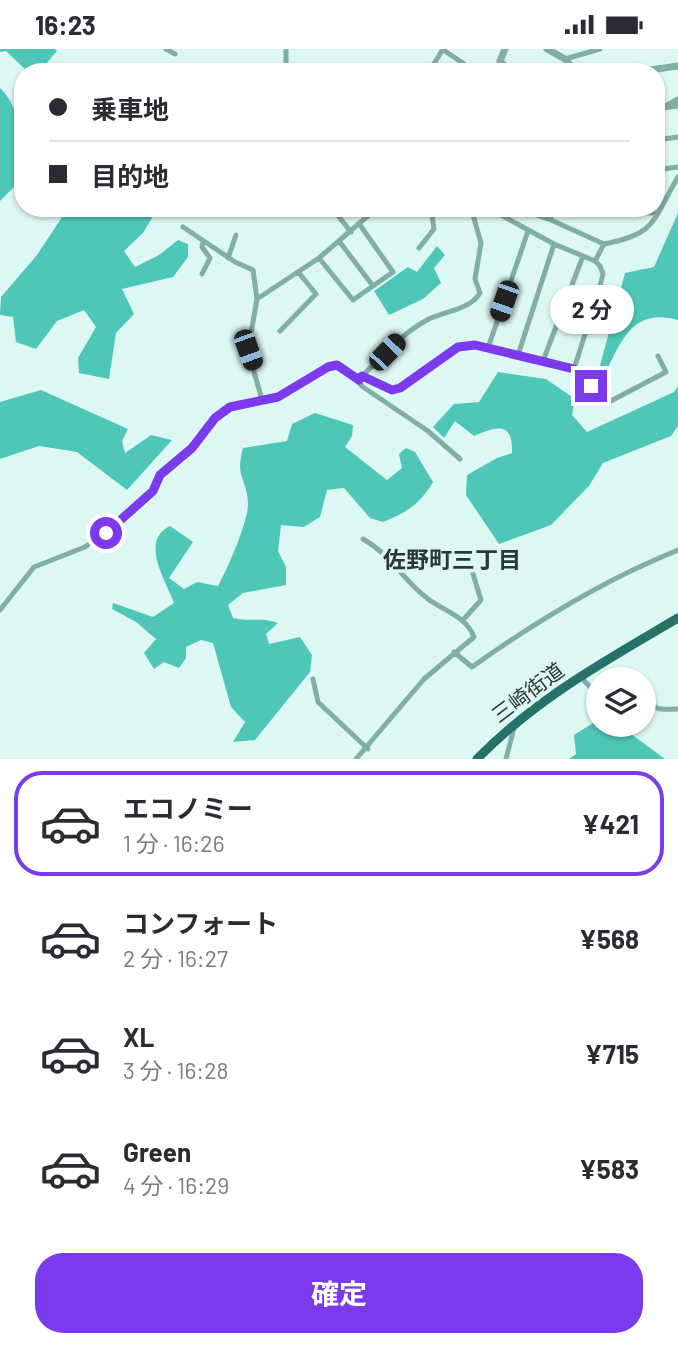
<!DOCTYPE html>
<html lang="ja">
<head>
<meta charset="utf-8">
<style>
  :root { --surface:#fff; --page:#f2f2f3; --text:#2b2b33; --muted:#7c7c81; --line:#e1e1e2; --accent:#7c3aed }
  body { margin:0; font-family:Barlow,"Noto Sans JP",sans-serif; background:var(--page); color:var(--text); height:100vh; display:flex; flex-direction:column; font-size:26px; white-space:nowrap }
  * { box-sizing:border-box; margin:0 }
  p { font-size:23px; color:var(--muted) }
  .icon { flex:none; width:38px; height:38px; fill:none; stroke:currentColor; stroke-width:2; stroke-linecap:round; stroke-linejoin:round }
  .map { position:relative; height:710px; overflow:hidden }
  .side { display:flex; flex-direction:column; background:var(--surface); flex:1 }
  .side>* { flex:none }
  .top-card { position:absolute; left:14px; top:14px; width:651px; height:154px; border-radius:28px; box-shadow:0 2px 5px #0004; display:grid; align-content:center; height:154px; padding:0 35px; background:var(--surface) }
  .buttons { position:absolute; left:586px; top:618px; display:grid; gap:14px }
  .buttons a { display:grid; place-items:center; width:70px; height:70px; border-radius:50%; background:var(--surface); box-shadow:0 2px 5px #0004; font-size:35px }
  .end { position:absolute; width:32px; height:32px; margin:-16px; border:9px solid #7c3aed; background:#fff; box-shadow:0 0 0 4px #fff }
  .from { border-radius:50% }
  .bubble { position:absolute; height:49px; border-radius:24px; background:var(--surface); box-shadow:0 2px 5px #0004; font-size:23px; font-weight:700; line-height:49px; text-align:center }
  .car { position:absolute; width:21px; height:42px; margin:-21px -10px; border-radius:9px; box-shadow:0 0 5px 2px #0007; background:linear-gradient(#222 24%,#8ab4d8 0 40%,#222 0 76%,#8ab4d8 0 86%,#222 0) }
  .top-card b { display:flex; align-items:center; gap:24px; height:66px; font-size:26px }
  .top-card b+b { border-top:2px solid var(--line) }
  .top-card i { width:18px; height:18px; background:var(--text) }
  ul { padding:12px 0 0; list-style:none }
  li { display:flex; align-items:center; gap:21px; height:105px; margin:0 14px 10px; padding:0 21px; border:4px solid transparent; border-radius:28px }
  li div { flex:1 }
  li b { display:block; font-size:26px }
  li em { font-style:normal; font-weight:700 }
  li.on { border-color:var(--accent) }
  li>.icon { width:63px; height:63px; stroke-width:1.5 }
  .primary-button { display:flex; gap:14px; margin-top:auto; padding:14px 35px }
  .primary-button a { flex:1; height:80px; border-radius:28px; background:var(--accent); color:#fff; font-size:28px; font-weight:700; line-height:80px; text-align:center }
  .status { display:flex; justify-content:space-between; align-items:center; height:49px; padding:0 35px; background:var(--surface); direction:ltr }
  .status svg { height:19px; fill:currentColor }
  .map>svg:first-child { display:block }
  .forest { fill:#4fc7b8 }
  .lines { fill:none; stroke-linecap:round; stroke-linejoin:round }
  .minor { stroke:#81aea6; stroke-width:5 }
  .tertiary { stroke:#81aea6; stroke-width:7 }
  .primary { stroke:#267168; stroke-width:9 }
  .route { stroke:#7c3aed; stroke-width:9 }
  .labels { text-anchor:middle; stroke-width:7; stroke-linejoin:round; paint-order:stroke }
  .street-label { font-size:21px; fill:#2d3836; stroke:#ddf8f3 }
  .neighbourhood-label { font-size:23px; font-weight:bold; fill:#2d3836; stroke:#ddf8f3 }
</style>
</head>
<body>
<div class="status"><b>16:23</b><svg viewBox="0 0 49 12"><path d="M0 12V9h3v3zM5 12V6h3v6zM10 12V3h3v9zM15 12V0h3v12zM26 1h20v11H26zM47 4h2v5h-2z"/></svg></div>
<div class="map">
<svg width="678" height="710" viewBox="0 0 678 710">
  <rect width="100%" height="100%" fill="#ddf8f3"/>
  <!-- forest -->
  <path class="forest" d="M0 0H55L57 2 39 23H28L6 2 0 3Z
    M0 39C22 59 23 100 23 129L0 152Z
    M68 159H158L143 184 124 202 135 218 159 206 178 191 188 195V208L173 228 122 240 134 265 116 284 109 330 79 324 78 309 96 278 84 261 57 272 36 300 16 293 13 268 0 266 1 248 37 206Z
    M678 164V271C633 258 621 292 605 325L598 324 625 224 654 218Z
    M437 197 445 206 434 219 441 234 423 250 389 266 374 242 408 218 417 223Z
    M498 323 546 330 575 350 572 366 587 383 674 343 678 337V377L671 387 603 414 589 437 551 476 499 495 466 446 467 426 497 409 512 404C513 372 497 377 474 387L455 372 444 389 433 378 454 355 479 353Z
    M41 341 128 380 122 392 125 404 151 386 172 391 127 441 77 403 39 397 0 410V353Z
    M315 364 353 376 352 387 345 398 387 431 402 419 399 405 406 399 415 403 433 433C420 455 406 464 383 473L370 469 344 439 327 441 320 468 304 478 281 476 278 502 286 518V536L243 544 228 556 233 569C249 573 263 568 278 574L266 585 269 595 300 588 312 606 310 623 255 691 233 693 245 673 231 658 213 594 201 591 186 598V609L179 619 164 613 154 620 144 604 156 590 136 573 112 560 113 554 153 568 174 554C166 532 139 492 170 477L193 493 169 529 184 540 197 533 218 537C228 519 249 471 248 453 246 427 235 429 243 399L287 392 292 375Z
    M598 671V676H635L631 685 665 710H569L576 705 574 686Z"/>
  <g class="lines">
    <!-- minor -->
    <path class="minor" d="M166 0 175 5
      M442 0 476 23
      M565 10 600 0
      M286 23V0
      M429 23 443 0
      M663 58 678 50
      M656 91 678 88
      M656 121 678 118
      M332 159 351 183
      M488 159 554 195 595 212 600 217 603 225 599 241 574 320
      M515 159 551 171 604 195
      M550 159 551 171
      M583 159 599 163 657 164
      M183 178 235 213 253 221 257 250
      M339 192 373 237
      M419 199 434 180 431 159
      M228 209 236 186
      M319 209 353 251 393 223 360 176
      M595 212 604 195C657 185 652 172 678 128
      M202 225 210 209 202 198 203 193
      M280 282 316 245 299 224
      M488 299 528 182
      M518 306 554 195
      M543 312 583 207
      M363 327 392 341 400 339 458 298 475 296 574 320 607 354 666 323 658 307
      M361 328C382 308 401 285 427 271 444 262 470 261 480 244L475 230 481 194 471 159
      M262 351 248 301 257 250 319 209 377 159
      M0 561 34 518 85 498 120 473 153 442 160 426 192 399 215 369 230 358 278 348 328 318 337 316 346 320 363 338 428 382 460 410
      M463 571 481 551 473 525
      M454 603 472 618C535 573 606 530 678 501
      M580 627 590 638H598
      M313 630 318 653 368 700
      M630 630H641
      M644 643C651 662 660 661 678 660
      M356 710 424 630 474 588C466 567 444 562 428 550 403 531 390 505 363 490
      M506 710 515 675"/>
    <!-- tertiary -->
    <path class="tertiary" d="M505 0 500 12 510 23
      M547 0 565 10 576 23
      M636 23 678 17
      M656 59 678 56"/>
    <!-- primary -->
    <path class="primary" d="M477 710C537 649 605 612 678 569"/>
  </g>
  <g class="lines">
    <!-- route -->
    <path class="route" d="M106 484 153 442 160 426 192 399 215 369 230 358 278 348 328 318 337 316 359 331 362 327 392 341 400 339 458 298 475 296 574 320 591 337"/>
  </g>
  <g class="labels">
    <!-- street labels -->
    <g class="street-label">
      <text transform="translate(528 644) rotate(-37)" y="7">三崎街道</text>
    </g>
    <!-- neighbourhood labels -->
    <g class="neighbourhood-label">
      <text x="452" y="519">佐野町三丁目</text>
    </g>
  </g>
</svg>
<div class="buttons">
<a><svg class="icon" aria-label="layers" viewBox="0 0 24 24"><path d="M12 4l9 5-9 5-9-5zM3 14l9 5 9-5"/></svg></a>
</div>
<i class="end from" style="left:106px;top:484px"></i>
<i class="end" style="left:591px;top:337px"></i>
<div class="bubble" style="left:550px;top:236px;width:84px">2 分</div>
<i class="car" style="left:504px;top:252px;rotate:199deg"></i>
<i class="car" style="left:248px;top:301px;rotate:160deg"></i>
<i class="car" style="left:387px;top:303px;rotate:44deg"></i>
<div class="top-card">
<b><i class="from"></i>乗車地</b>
<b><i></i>目的地</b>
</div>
</div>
<section class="side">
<ul>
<li class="on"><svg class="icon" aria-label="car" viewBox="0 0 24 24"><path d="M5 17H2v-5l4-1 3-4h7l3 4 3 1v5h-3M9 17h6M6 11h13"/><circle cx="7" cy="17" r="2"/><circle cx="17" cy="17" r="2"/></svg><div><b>エコノミー</b><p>1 分 · 16:26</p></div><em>¥421</em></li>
<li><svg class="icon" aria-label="car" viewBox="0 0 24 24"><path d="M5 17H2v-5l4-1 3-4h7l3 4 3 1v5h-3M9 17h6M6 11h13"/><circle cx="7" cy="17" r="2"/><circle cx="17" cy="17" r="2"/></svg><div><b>コンフォート</b><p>2 分 · 16:27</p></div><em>¥568</em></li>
<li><svg class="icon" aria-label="car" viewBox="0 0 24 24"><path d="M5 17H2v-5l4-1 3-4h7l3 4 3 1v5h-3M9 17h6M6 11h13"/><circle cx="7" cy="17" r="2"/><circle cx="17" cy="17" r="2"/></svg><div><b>XL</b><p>3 分 · 16:28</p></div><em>¥715</em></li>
<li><svg class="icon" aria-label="car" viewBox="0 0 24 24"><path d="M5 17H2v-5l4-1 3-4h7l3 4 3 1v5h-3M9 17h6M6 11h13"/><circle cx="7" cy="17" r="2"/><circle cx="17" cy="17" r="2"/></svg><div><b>Green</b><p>4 分 · 16:29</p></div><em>¥583</em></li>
</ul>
<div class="primary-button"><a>確定</a></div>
</section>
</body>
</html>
